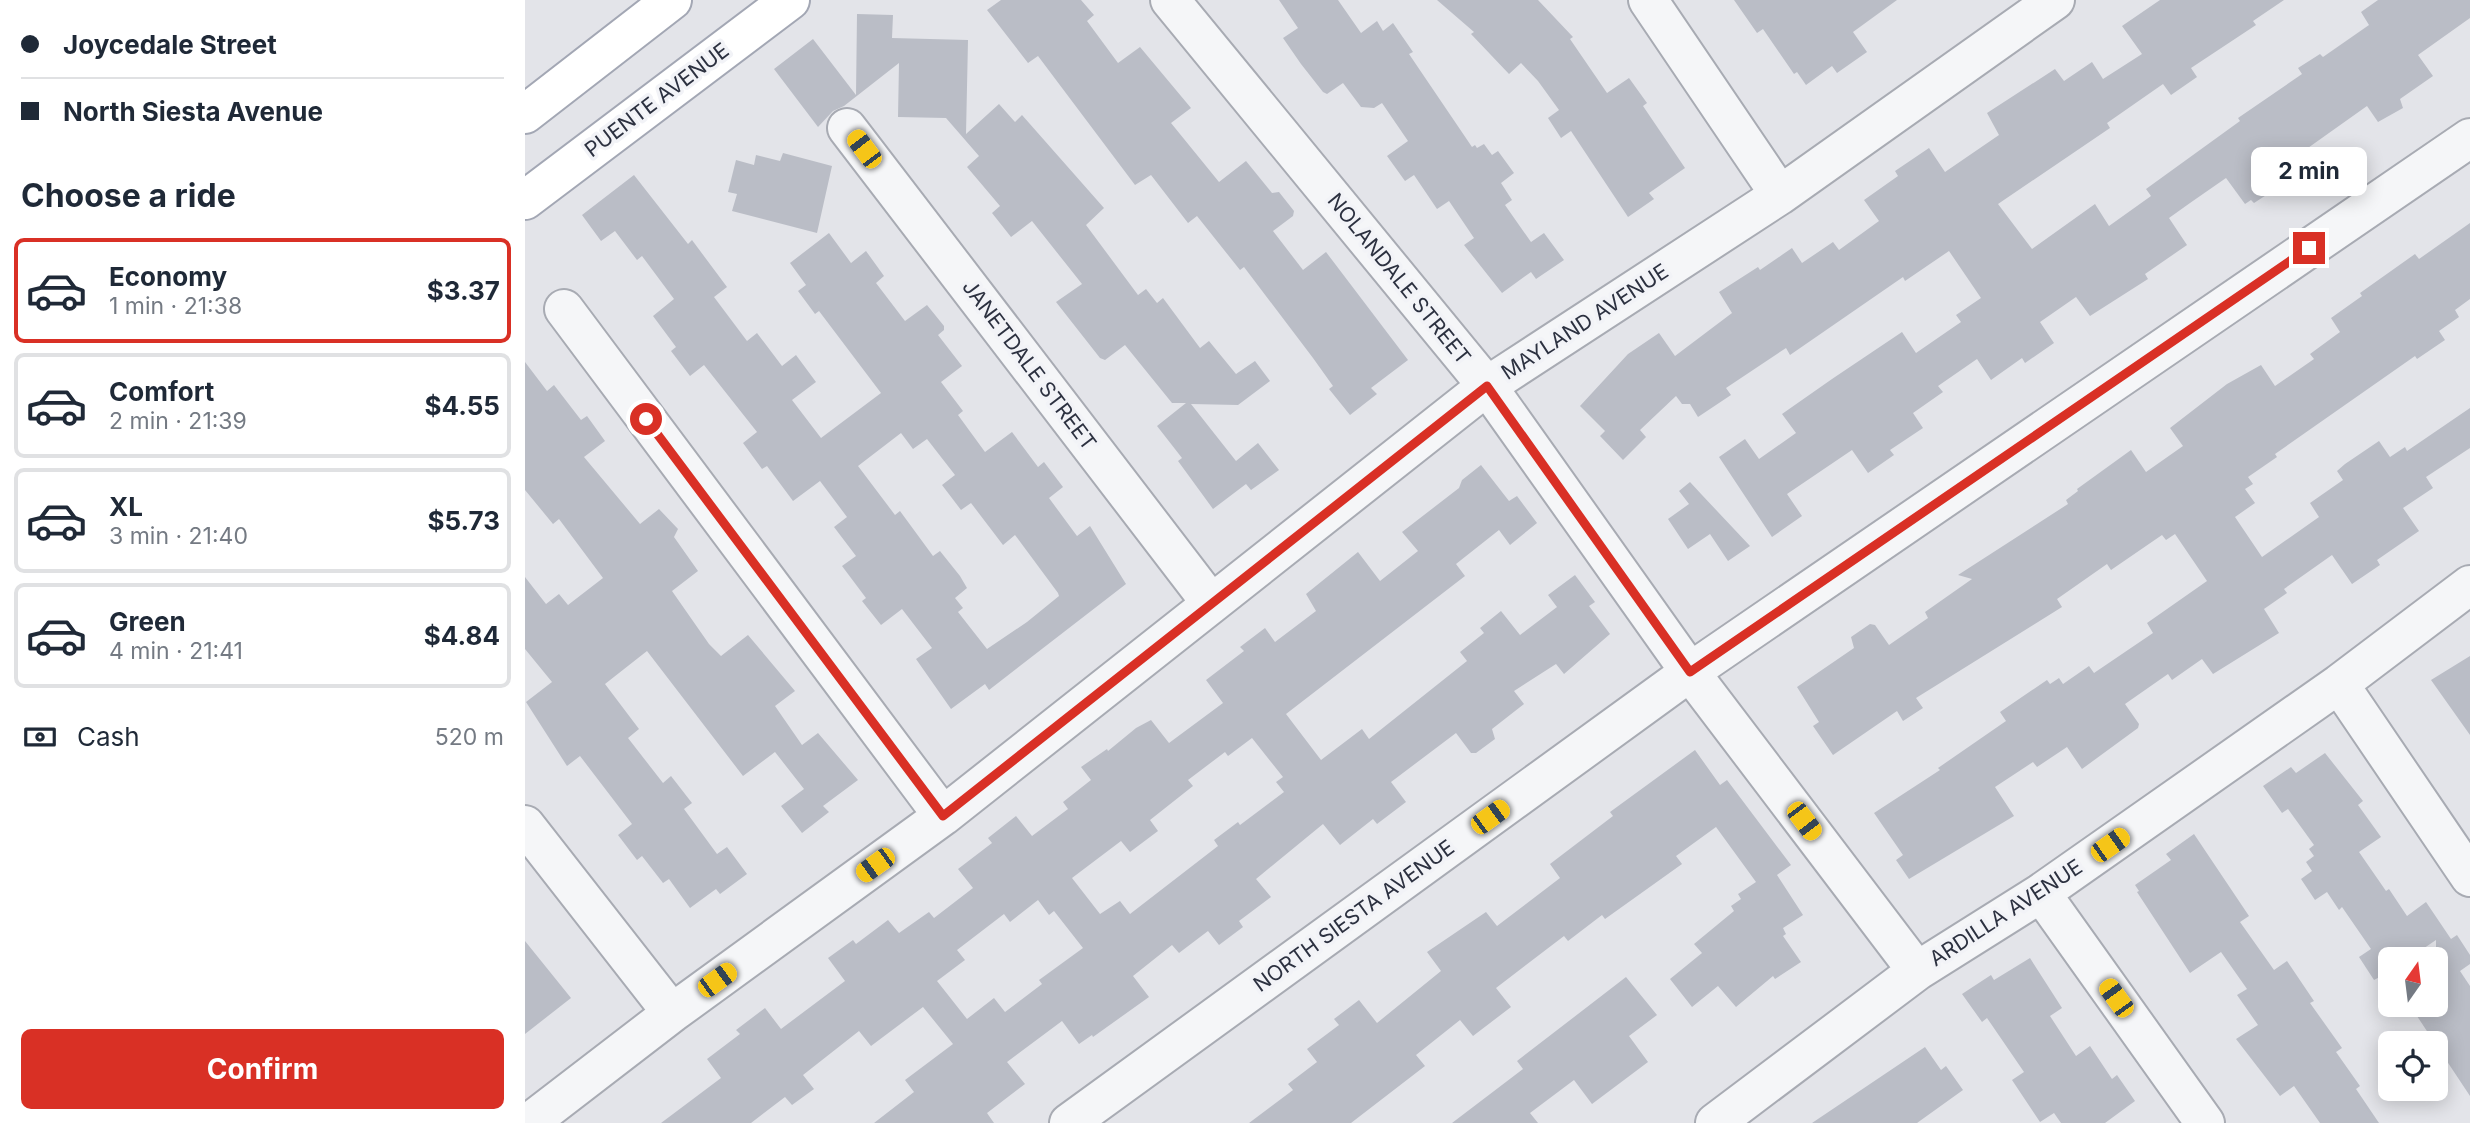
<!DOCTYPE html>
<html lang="en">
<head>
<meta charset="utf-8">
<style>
  :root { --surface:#fff; --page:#f2f2f3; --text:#1f2937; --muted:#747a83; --line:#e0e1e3; --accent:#d93025 }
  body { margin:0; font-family:Inter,sans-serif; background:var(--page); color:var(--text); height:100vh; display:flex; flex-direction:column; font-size:26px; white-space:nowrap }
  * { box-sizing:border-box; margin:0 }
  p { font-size:23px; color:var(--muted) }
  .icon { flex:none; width:38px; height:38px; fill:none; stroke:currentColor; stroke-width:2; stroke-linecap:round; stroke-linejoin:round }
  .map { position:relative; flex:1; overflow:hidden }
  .side { display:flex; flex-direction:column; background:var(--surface); width:525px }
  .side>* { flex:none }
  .top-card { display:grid; align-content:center; height:154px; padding:0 21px; background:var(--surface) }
  .needle { width:46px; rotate:14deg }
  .buttons { position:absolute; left:1853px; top:947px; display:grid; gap:14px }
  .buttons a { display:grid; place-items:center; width:70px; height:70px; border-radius:10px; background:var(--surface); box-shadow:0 4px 18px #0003; font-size:35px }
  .end { position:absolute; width:32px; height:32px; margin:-16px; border:9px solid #d93025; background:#fff; box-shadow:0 0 0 4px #fff }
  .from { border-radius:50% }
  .bubble { position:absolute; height:49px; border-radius:10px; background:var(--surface); box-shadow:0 4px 18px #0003; font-size:23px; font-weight:700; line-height:49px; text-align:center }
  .car { position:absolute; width:21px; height:42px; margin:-21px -10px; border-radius:9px; box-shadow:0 0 5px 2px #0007; background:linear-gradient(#f5c518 24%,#345 0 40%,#f5c518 0 76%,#345 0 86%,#f5c518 0) }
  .top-card b { display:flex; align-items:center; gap:24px; height:66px; font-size:26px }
  .top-card b+b { border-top:2px solid var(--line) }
  .top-card i { width:18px; height:18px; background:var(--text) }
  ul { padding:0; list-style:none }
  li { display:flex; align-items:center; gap:21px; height:105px; margin:0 14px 10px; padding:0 7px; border:4px solid var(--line); border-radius:10px }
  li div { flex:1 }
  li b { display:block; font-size:26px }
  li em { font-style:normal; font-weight:700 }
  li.selected { border-color:var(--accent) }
  li>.icon { width:63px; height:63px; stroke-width:1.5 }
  h2 { padding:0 21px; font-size:32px; line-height:84px }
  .pay { display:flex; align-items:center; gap:18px; height:77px; padding:0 21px; font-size:26px }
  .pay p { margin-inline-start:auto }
  .button { display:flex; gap:14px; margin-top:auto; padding:14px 21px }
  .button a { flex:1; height:80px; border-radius:10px; background:var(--accent); color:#fff; font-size:28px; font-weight:700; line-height:80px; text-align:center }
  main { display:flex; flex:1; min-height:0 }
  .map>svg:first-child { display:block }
  .building { fill:#babdc6; fill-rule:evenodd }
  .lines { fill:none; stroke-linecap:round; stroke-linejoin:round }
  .minor-casing { stroke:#a8abb3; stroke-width:42 }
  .major-casing { stroke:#a3a7b4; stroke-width:42 }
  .minor { stroke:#f5f6f8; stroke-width:38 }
  .major { stroke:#fff; stroke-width:38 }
  .route { stroke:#d93025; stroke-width:9 }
  .labels { text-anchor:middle; stroke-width:7; stroke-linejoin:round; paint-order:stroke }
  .street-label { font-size:21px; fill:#2c3140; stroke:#f2f3f7 }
</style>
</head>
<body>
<main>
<section class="side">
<div class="top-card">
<b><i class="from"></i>Joycedale Street</b>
<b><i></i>North Siesta Avenue</b>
</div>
<h2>Choose a ride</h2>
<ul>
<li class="selected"><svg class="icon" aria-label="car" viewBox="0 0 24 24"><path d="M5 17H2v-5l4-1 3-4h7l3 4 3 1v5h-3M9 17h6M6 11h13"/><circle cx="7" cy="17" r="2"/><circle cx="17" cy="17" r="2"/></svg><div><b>Economy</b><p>1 min · 21:38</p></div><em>$3.37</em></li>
<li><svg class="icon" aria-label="car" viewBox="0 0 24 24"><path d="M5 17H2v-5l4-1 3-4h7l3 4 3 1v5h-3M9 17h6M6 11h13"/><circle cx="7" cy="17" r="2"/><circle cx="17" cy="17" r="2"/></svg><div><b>Comfort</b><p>2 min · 21:39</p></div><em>$4.55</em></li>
<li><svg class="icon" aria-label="car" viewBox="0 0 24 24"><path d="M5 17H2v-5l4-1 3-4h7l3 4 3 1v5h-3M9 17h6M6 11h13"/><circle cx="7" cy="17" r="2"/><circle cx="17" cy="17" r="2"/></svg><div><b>XL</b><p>3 min · 21:40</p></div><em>$5.73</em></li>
<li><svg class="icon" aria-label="car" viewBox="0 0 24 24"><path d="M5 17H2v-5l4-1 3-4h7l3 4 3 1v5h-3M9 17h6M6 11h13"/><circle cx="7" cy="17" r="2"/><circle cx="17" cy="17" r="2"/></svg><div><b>Green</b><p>4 min · 21:41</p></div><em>$4.84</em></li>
</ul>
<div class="pay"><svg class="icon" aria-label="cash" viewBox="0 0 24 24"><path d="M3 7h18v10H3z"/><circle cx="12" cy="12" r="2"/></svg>Cash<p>520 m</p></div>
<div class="button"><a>Confirm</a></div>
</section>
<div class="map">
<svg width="1945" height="1123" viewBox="0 0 1945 1123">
  <rect width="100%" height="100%" fill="#e3e4e9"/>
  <!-- building -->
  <path class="building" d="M476 0H556L569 15 562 21 593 63 615 47 666 108 646 123 694 182 721 161 747 193 754 192 769 211 768 216 748 231 778 270 801 252 883 360 846 388 852 394 825 415 804 389 808 386 788 358 719 267 715 270 672 216 663 223 626 175 610 185 513 56 503 63 462 10Z
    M754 0H813L836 33 852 21 858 31 868 23 888 52 884 54 947 147 950 145 952 148 959 144 967 155 973 151 989 173 976 183 987 200 980 205 1006 242 1019 233 1039 260 1011 279 1006 272 977 293 939 245 949 238 924 201 912 209 889 175 880 181 862 156 883 141 857 103 849 108 836 107 818 83 802 94 798 92 776 64 758 38 773 28Z
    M912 0H1013L1048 37 1045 39 1082 93 1104 78 1122 103 1118 106 1160 168 1124 193 1129 199 1103 217 1046 131 1036 138 1023 118 1034 110 1013 81 996 63 984 74 946 34 949 32Z
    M1209 0H1372L1328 32 1342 52 1312 73 1307 66 1281 85 1272 72 1269 74 1238 29 1232 33Z
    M1635 0H1759L1728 21 1731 25 1666 68 1672 77 1646 95 1638 84 1582 123 1585 128 1473 204 1507 249 1570 204 1584 226 1626 196 1621 189 1715 121 1713 118 1777 74 1773 68 1795 54 1798 57 1844 25 1836 12 1853 0H1945V18L1893 55 1908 76 1875 99 1878 108 1853 122 1842 106 1773 155 1783 168 1729 203 1726 200 1720 204 1701 178 1665 203 1644 218 1662 245 1620 274 1623 279 1565 316 1551 297 1515 322 1529 343 1500 363 1497 358 1466 380 1452 359 1413 386 1418 392 1388 413 1398 428 1365 450 1369 455 1343 473 1327 450 1262 494 1277 516 1247 537 1194 457 1220 439 1234 459 1271 433 1257 414 1307 379 1377 332 1391 353 1436 322 1431 315 1456 298 1424 251 1380 281 1378 277 1265 355 1261 348 1201 388 1206 395 1173 417 1165 404H1157L1151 396 1115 430 1121 437 1098 460 1075 436 1080 431 1055 406 1103 354 1134 333 1150 356 1207 313 1194 292 1233 267 1235 270 1267 248 1277 263 1308 242 1314 250 1354 221 1339 200 1373 176 1370 171 1404 148 1420 172 1474 135 1462 113 1530 69 1539 81 1567 62 1578 79 1617 54 1597 26Z
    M332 14 368 15 367 38 443 40 441 134 474 104 490 122 497 115 579 208 561 225 613 295 621 289 632 303 638 298 675 348 684 341 711 374 730 361 745 381 713 405 666 404 711 461 733 443 754 470 726 490 721 484 688 509 653 461 657 458 632 426 661 403H647L600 345 580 360 575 358 531 302 557 284 507 221 486 237 467 213 475 206 442 167 454 156 421 118 373 117 374 63 319 106 308 111 293 127 249 69 288 39 331 95Z
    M258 153 307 166 292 233 207 211 212 194 203 192 211 160 229 165 231 155 255 161Z
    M109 175 163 244 167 240 202 287 189 297 222 341 232 333 257 366 271 355 291 382 267 400 296 438 356 393 294 311 290 314 273 291 281 285 265 263 304 233 326 263 341 251 359 276 351 283 380 321 402 305 419 326V330L413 335 437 366 416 382 438 411 433 415 460 452 487 432 513 467 519 462 538 487 524 498 552 536 565 526 601 584 464 690 460 684 426 709 391 659 407 648 377 609 356 625 337 601 341 598 317 566 331 556 309 527 322 517 295 481 268 501 242 466 237 469 218 443 232 432 179 365 165 376 146 351 151 347 128 316 149 299 117 256 112 260 90 231 76 241 57 215ZM376 433 388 449 402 439 430 475 417 485 436 510 446 503 478 545 490 535 533 593 534 596 502 622 462 649 433 612 438 608 430 598 442 588 435 576 415 551 408 556 375 511 370 515 333 466Z
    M1945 223V299L1930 310 1934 317 1914 331 1920 340 1892 359 1890 356 1750 454 1752 457 1723 477 1728 484 1720 489 1730 503 1710 517 1737 557 1794 517 1785 503 1818 480 1812 471 1820 464 1854 441 1865 457 1880 447 1882 451 1945 408V448L1901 477 1908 488 1878 508 1894 531 1852 560 1855 565 1827 584 1807 555 1759 589 1762 593 1739 609 1754 633 1688 674 1677 659 1647 680 1643 674 1600 704 1614 724 1613 728 1557 769 1542 747 1512 767 1508 762 1470 787 1489 816 1384 879 1371 860 1378 855 1349 813 1415 770 1413 768 1481 721 1475 712 1522 680 1525 684 1534 678 1538 684 1564 666 1569 673 1628 633 1622 623 1682 581 1650 534 1641 540 1637 535 1586 570 1582 564 1532 599 1537 607 1391 698 1398 708 1378 721 1372 711 1308 755 1288 726 1294 722 1272 687 1329 648 1326 637 1345 624 1350 625 1364 645 1403 618 1400 612 1447 579 1433 575 1543 504 1541 500 1553 491 1552 489 1606 450 1621 472 1658 446 1645 428 1702 384 1736 365 1750 386 1789 359 1785 354 1815 332 1806 318 1837 296 1835 293 1890 254 1894 259Z
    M0 362 22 391 29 385 56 420 62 416 80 441 59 457 115 524 134 509 153 529 149 537 173 571 147 591 184 644 196 656 223 635 270 691 250 706 277 745 293 733 333 780 298 806 304 812 277 833 256 806 279 789 250 752 218 776 122 651 80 684 114 729 103 738 138 783 146 776 167 803 159 809 192 854 202 847 222 874 195 894 191 889 165 908 144 879 138 883 117 856 112 860 93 835 107 824 55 756 42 766 1 702 27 682 0 649V577L21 604 34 594 43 605 78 578 34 519 28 524 0 490Z
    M956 465 984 501 992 496 1012 523 985 545 974 530 931 564 940 576 761 714 796 760 837 729 844 739 942 661 935 652 959 633 955 628 976 611 995 635 1032 607 1023 595 1050 575 1070 602 1064 606 1085 634 1039 674 1031 664 989 691 999 704 967 729 970 739 951 753H946L931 733 866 782 881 802 852 824 848 819 815 845 798 824 731 879 746 897 714 921 718 927 694 945 683 931 654 953 647 945 608 976 624 997 568 1037 567 1035 554 1044 537 1021 482 1062 500 1084 462 1113 469 1123H349L389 1092 380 1080 428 1044 398 1007 346 1046 334 1031 278 1075 289 1089 267 1105 260 1097 226 1123H136L196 1078 182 1059 215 1034 211 1030 240 1008 256 1029 320 981 303 958 328 940 331 944 363 920 374 933 404 912 409 918 448 888 433 869 467 843 463 838 491 816 507 836 543 809 538 802 566 780 556 767 582 749 583 751 611 728 626 720 644 743 698 703 681 680 719 651 715 647 740 628 750 642 791 611 781 594 833 552 855 581 893 551 877 532 934 488 937 480ZM727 738 758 777 751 782 759 792 715 825 713 822 689 840 693 846 605 914 595 901 575 914 547 878 596 841 605 852 633 831 625 820 668 786 663 780 700 752 703 756ZM513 900 524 915 529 911 558 948 514 980 517 984 480 1012 469 998 442 1019 412 981 440 960 432 950 479 914 485 922Z
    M1165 482 1177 495 1225 546 1203 561 1185 534 1163 549 1143 519 1164 504 1154 491Z
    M1945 656V735L1906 680Z
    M1170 750 1195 785 1202 780 1266 865 1252 875 1278 915 1258 928 1261 934 1258 936 1276 962 1250 979 1248 976 1211 1007 1193 986 1167 1007 1145 979 1177 953 1169 944 1209 911 1206 906 1216 899 1213 894 1231 882 1191 827 1151 856 1157 864 1080 919 1077 915 1043 941 1039 936 971 988 986 1007 948 1036 935 1020 891 1055 900 1066 826 1123H724L768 1090 763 1084 792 1062 782 1049 814 1025 809 1019 834 1000 852 1023 916 971 902 952 961 912 972 926 1035 878 1025 864 1088 816 1085 812Z
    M1800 753 1838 801 1833 805 1856 837 1834 852 1861 891 1864 889 1882 916 1901 902 1926 939 1932 935 1945 955V964L1935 971 1945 986V1096L1884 1004H1911V940L1883 959H1866V971L1849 980 1834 957 1846 949 1817 907 1814 910 1802 892 1790 900 1776 879 1787 871 1781 862 1789 856 1784 849 1789 845 1763 809 1757 813 1738 786 1766 767 1771 773Z
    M1669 834 1724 916 1715 922 1749 970 1762 961 1789 1001 1785 1003 1817 1048 1811 1052 1835 1086 1831 1089 1854 1123H1795L1769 1086 1755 1096 1711 1039 1733 1025 1712 995 1722 989 1696 952 1665 973 1612 892 1614 891 1610 885 1646 860 1641 854Z
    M0 941 46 998 0 1034Z
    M1505 958 1537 1008 1525 1016 1551 1056 1565 1046 1587 1079 1592 1075 1610 1101 1580 1123H1536L1529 1113 1515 1122 1487 1080 1499 1072 1462 1018 1457 1022 1437 994 1466 975 1469 980Z
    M1101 977 1132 1015 1104 1036 1123 1062 1067 1104 1049 1080 1005 1113 1013 1123H927L998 1069 992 1061Z
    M1400 1047 1416 1070 1421 1066 1438 1090 1392 1123H1287Z"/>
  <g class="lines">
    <!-- minor casing -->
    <g class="minor-casing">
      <path id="minor" d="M645 0 962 386 1165 672 1392 971
        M1123 0 1255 195
        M322 128 686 603
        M39 309 418 816
        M1814 684 1945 877
        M0 825 147 1013
        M1516 893 1680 1123
        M4 1123 147 1013 418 816 962 386 1255 195 1530 0
        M544 1123 1165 672 1945 138
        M1190 1123 1392 971 1516 893 1814 684 1945 585"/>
    </g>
    <!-- major casing -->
    <g class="major-casing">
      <path id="major" d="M0 114 147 0
        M0 200 265 0"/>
    </g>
    <!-- minor -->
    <use href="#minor" class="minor"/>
    <!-- major -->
    <use href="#major" class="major"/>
  </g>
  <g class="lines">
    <!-- route -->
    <path class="route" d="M121 419 418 816 962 386 1165 672 1784 248"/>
  </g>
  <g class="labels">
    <!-- street labels -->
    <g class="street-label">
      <text transform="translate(132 100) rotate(-37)" y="7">PUENTE AVENUE</text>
      <text transform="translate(874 279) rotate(51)" y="7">NOLANDALE STREET</text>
      <text transform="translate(1060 322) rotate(-33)" y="7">MAYLAND AVENUE</text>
      <text transform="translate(504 365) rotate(53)" y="7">JANETDALE STREET</text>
      <text transform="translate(1481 913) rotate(-33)" y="7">ARDILLA AVENUE</text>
      <text transform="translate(829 916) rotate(-36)" y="7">NORTH SIESTA AVENUE</text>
    </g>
  </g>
</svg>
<div class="buttons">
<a><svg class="needle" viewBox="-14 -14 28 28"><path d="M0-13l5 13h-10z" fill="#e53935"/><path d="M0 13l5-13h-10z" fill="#747a83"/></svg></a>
<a><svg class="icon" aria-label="locate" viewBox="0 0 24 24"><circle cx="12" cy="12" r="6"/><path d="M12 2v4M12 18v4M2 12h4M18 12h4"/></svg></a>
</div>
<i class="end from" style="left:121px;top:419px"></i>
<i class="end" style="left:1784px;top:248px"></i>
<div class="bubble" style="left:1726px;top:147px;width:116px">2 min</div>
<i class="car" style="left:339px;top:149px;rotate:323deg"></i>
<i class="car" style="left:965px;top:817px;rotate:54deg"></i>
<i class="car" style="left:1279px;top:821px;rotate:143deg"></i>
<i class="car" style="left:1585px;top:845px;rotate:55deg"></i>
<i class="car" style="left:350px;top:865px;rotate:234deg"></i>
<i class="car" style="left:192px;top:980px;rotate:54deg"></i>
<i class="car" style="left:1591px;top:998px;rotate:324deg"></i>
</div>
</main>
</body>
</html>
